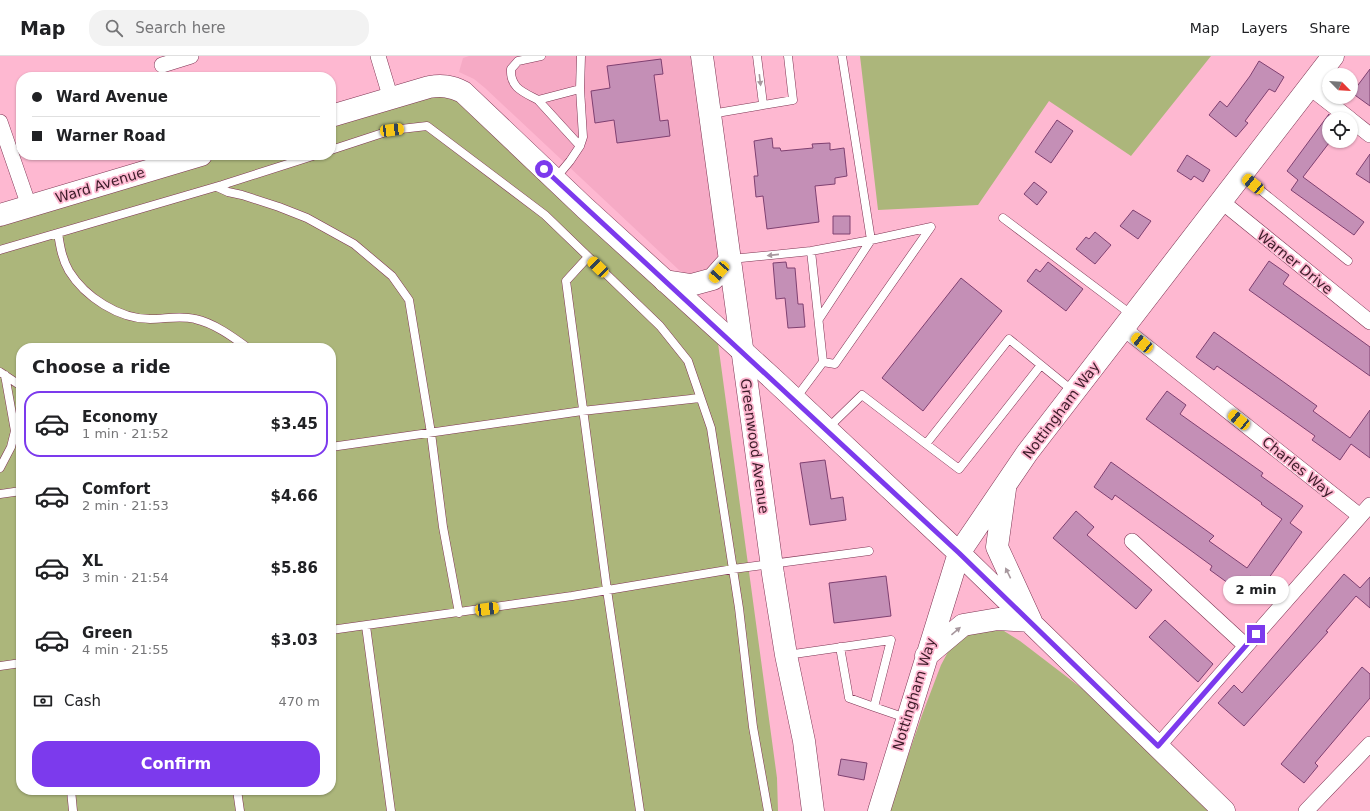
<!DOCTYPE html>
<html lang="en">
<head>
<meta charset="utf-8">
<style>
  :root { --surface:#fff; --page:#f2f2f2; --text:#202124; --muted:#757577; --line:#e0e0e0; --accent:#7c3aed }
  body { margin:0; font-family:"DejaVu Sans",sans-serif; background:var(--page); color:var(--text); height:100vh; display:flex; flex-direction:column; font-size:15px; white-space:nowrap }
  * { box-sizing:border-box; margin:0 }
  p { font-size:13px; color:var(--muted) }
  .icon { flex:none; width:22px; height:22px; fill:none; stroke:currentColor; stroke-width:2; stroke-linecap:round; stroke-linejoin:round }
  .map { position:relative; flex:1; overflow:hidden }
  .panel { position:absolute; left:16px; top:287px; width:320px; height:452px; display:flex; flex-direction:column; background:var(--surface); border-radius:16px; box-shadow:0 1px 3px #0004 }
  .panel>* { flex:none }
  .guide { position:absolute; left:16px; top:16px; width:320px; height:88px; border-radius:16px; box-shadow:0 1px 3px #0004; display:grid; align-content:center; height:88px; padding:0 16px; background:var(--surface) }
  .needle { width:26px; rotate:114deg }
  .controls { position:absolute; left:1322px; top:12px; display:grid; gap:8px }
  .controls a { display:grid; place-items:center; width:36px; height:36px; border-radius:50%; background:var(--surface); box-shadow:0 1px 3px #0004; font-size:20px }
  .end { position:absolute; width:18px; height:18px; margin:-9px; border:5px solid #7c3aed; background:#fff; box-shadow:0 0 0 2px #fff }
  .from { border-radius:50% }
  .bubble { position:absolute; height:28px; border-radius:14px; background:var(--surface); box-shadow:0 1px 3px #0004; font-size:13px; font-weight:700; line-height:28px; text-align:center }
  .car { position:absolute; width:12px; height:24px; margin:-12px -6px; border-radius:5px; box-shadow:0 0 3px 1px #0007; background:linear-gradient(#f5c518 24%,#345 0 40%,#f5c518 0 76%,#345 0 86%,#f5c518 0) }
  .guide b { display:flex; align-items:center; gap:14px; height:38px; font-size:15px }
  .guide b+b { border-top:1px solid var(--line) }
  .guide i { width:10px; height:10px; background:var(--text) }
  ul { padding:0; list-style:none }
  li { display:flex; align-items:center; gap:12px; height:66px; margin:0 8px 6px; padding:0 8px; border:2px solid transparent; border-radius:16px }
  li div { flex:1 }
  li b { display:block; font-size:15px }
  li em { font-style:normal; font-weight:700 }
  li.selected { border-color:var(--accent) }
  li>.icon { width:36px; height:36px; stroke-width:1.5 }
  h2 { padding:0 16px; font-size:18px; line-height:48px }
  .pay { display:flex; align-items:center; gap:10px; height:44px; padding:0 16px; font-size:15px }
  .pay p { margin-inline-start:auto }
  .action { display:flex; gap:8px; margin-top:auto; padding:8px 16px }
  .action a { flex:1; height:46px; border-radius:16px; background:var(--accent); color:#fff; font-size:16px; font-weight:700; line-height:46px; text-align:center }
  header { display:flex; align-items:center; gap:24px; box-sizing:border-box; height:56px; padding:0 20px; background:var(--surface); border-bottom:1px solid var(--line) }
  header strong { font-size:19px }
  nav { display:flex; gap:22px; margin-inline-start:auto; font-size:14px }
  .search { width:280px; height:36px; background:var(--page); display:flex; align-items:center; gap:10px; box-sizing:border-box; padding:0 14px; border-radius:16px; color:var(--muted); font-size:15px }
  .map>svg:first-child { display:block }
  .built { fill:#f6aac5 }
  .green { fill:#acb67b; fill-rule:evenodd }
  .building { fill:#c48fb6; stroke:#7f4071 }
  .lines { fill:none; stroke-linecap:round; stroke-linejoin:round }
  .lane-casing { stroke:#7e3453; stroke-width:9 }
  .street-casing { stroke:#7e3453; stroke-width:16 }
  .secondary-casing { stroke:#7e3453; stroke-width:23 }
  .primary-casing { stroke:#7e3453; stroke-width:23 }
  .lane { stroke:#fff; stroke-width:8 }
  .street { stroke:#fff; stroke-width:15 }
  .secondary { stroke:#fff; stroke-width:22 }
  .primary { stroke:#fff; stroke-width:22 }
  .oneway { fill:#a7989e }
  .route { stroke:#7c3aed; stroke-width:5 }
  .labels { text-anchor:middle; stroke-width:3.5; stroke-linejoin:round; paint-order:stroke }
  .street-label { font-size:14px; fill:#3c1b28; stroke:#feb8d1 }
</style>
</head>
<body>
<header>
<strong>Map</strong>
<div class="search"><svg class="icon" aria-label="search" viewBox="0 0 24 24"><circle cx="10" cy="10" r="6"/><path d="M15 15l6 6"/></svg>Search here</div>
<nav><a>Map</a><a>Layers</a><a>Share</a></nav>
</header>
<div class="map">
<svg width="1370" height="755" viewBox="0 0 1370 755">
  <rect width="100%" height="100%" fill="#feb8d1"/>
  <!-- built -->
  <path class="built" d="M469 0H694L719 203 716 212 688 220 679 214 485 32 474 23 459 16 463 2Z"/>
  <!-- green -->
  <path class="green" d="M860 0H1211L1131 100 1049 45 978 149 878 154Z
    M459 27 715 265 777 722 778 755H0V159L207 99H331V63ZM21 292H331V734H21Z
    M982 574 1004 575 1020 585 1084 634 1210 755H889L922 659 941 609 949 594 966 579Z"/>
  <!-- building -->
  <path class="building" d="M661 3 663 18 654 19 660 65 668 64 670 80 617 87 614 64 595 67 591 35 610 32 607 10Z
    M1259 5 1284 21 1275 36 1269 33 1245 65 1248 67 1236 81 1209 59 1220 45 1227 51 1250 20Z
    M1370 13V50L1352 37Z
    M1329 58V87L1303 121 1364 166 1354 179 1291 134 1298 124 1287 115Z
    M1057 64 1073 75 1051 107 1035 96Z
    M772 82 773 92H780L781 95 813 92 812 88 830 87V94L844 92 847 120 835 122V128L815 130 819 166 767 173 763 140 756 141 754 120H758L754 85Z
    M1370 98V127L1356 118Z
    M1187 99 1210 114 1203 126 1194 120 1191 124 1177 115Z
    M1034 126 1047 136 1037 149 1024 138Z
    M1133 154 1151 165 1138 183 1120 170Z
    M833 160H850V178H833Z
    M1095 176 1111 189 1095 208 1076 193 1086 181 1089 183Z
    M1269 205 1289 219 1283 228 1370 291V320L1249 234Z
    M786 206 787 212H795L798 248H803L805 271 788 272 785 242 776 243 773 207Z
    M1048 206 1083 233 1066 255 1027 225 1036 213 1040 216Z
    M961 222 1002 255 923 355 882 322Z
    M1214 276 1317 350 1313 355 1350 382 1370 354V402L1351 388 1340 404 1312 384 1315 380 1217 310 1214 314 1196 301Z
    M1167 335 1186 349 1180 358 1263 417 1261 420 1303 450 1290 467 1302 476 1263 530 1250 520 1239 535 1210 514 1212 510 1115 439 1112 444 1094 431 1111 406 1214 480 1209 485 1247 512 1282 463 1261 448 1262 447 1146 363Z
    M825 404 831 443 843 441 846 464 810 469 800 407Z
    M1076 455 1094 471 1087 479 1152 534 1136 553 1053 482Z
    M1344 518 1360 532 1370 521V552L1356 540 1326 575 1328 576 1244 670 1218 647 1234 629 1242 637Z
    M886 520 891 560 834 567 829 527Z
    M1165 564 1213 608 1198 626 1149 581Z
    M1362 611 1370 618V642L1315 707 1318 710 1304 727 1281 708Z
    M841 703 867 707 864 724 838 719Z"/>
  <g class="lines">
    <!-- lane casing -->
    <g class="lane-casing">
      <path id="lane" d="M757 0 763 48
        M538 44C523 36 510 32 511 13L518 5 541 0
        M711 58 793 44 788 0
        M580 90 538 44 580 33
        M331 94 392 74 427 70 545 159 660 270 688 305 711 372 739 552 753 671 768 755
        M1242 119 1348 205
        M555 123 570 105 580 90 583 81 580 33 581 0
        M217 131 228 136 242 139 279 151 307 162 354 188 392 220 409 244 431 377 443 471 459 557
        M1003 162 1132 259
        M58 177C60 190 62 203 69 215 85 241 119 263 150 263 165 263 180 259 195 263 214 267 233 281 248 292
        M0 194 222 129 316 99
        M588 201 566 225 607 534 640 755
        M731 203 811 195 871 184 842 0
        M819 263 871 184 931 171 835 308 823 306
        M0 316 21 330
        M796 342 823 306 811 195
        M827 373 862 339 926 388 1009 283 1073 335
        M926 388 959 413 1041 309
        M331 391 582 355 700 342
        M0 412 11 391 15 375 5 319
        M0 438 21 435
        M366 570 391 755
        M331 574 572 540 733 513 869 495
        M840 591 849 642 874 651
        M787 599 891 584 874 651 906 662
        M0 610 21 607
        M71 734 73 755
        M237 734 240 755"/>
    </g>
    <!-- street casing -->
    <g class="street-casing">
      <path id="street" d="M378 0 391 43
        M162 9 191 0
        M1309 31 1350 63
        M1351 64 1370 79
        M0 66 29 150
        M1221 145 1370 266
        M1123 272 1360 460
        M1132 485 1246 590
        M1158 690 1370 449
        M1306 755 1370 688"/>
    </g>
    <!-- secondary casing -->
    <g class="secondary-casing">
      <path id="secondary" d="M331 60 429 31C442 29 451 30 463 36L585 152 772 322 959 497 1224 755
        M0 159 201 99
        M926 600 963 569 998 563 1031 565 997 491 1005 433
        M879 755 959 497 1027 397 1333 0"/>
    </g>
    <!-- primary casing -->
    <g class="primary-casing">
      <path id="primary" d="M702 0 773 518 786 599 804 685 813 755
        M665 225 691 229 713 223 730 204"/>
    </g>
    <!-- lane -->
    <use href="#lane" class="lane"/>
    <!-- street -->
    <use href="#street" class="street"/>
    <!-- secondary -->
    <use href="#secondary" class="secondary"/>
    <!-- primary -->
    <use href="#primary" class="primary"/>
  </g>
  <!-- one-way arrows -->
  <defs><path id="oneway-solid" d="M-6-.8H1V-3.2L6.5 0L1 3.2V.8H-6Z"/></defs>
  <g class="oneway">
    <use href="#oneway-solid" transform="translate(760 24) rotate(83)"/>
    <use href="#oneway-solid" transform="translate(773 199) rotate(174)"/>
    <use href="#oneway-solid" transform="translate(1008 517) rotate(-116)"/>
    <use href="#oneway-solid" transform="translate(956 575) rotate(-40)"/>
  </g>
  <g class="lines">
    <!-- route -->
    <path class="route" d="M544 113 959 497 1158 690 1256 578"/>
  </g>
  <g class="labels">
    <!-- street labels -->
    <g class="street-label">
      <text transform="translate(100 129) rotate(-17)" y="5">Ward Avenue</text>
      <text transform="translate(1295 206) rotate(39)" y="5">Warner Drive</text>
      <text transform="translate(1061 354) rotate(-53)" y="5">Nottingham Way</text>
      <text transform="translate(755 390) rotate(82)" y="5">Greenwood Avenue</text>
      <text transform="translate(1298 411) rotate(39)" y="5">Charles Way</text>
      <text transform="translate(914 638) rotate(-73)" y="5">Nottingham Way</text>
    </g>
  </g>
</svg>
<div class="controls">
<a><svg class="needle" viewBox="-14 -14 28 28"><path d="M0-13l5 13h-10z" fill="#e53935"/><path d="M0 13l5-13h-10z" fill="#757577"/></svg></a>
<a><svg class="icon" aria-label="locate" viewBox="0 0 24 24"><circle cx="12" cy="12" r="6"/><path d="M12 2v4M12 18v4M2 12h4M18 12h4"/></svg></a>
</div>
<i class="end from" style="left:544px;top:113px"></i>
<i class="end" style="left:1256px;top:578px"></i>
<div class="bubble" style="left:1223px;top:520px;width:66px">2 min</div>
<i class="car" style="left:392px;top:74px;rotate:83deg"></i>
<i class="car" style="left:1253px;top:128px;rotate:309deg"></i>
<i class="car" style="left:598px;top:211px;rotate:314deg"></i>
<i class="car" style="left:719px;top:216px;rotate:221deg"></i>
<i class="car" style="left:1142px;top:287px;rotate:309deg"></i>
<i class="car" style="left:1239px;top:364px;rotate:309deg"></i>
<i class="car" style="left:487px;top:553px;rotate:82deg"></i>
<div class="guide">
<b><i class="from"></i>Ward Avenue</b>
<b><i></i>Warner Road</b>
</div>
<section class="panel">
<h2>Choose a ride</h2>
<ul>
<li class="selected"><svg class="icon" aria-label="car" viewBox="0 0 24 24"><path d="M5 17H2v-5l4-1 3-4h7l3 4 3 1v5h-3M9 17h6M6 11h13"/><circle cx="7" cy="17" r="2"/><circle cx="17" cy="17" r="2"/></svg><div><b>Economy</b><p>1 min · 21:52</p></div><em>$3.45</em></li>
<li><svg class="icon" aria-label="car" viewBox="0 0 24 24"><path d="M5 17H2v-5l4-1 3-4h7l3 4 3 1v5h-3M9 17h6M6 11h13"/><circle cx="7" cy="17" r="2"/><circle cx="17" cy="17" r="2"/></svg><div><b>Comfort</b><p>2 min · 21:53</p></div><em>$4.66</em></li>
<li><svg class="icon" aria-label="car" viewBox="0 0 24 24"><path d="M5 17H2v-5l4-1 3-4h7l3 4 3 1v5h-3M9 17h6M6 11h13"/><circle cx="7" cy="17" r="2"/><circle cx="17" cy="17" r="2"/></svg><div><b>XL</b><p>3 min · 21:54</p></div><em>$5.86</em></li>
<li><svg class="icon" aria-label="car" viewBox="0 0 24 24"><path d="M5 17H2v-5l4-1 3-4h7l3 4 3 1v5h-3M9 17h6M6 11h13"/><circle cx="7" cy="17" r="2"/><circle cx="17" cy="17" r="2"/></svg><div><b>Green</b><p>4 min · 21:55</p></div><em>$3.03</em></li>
</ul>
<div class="pay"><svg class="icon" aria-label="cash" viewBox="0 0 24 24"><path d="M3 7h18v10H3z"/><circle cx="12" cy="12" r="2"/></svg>Cash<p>470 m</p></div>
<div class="action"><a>Confirm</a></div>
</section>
</div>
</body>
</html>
